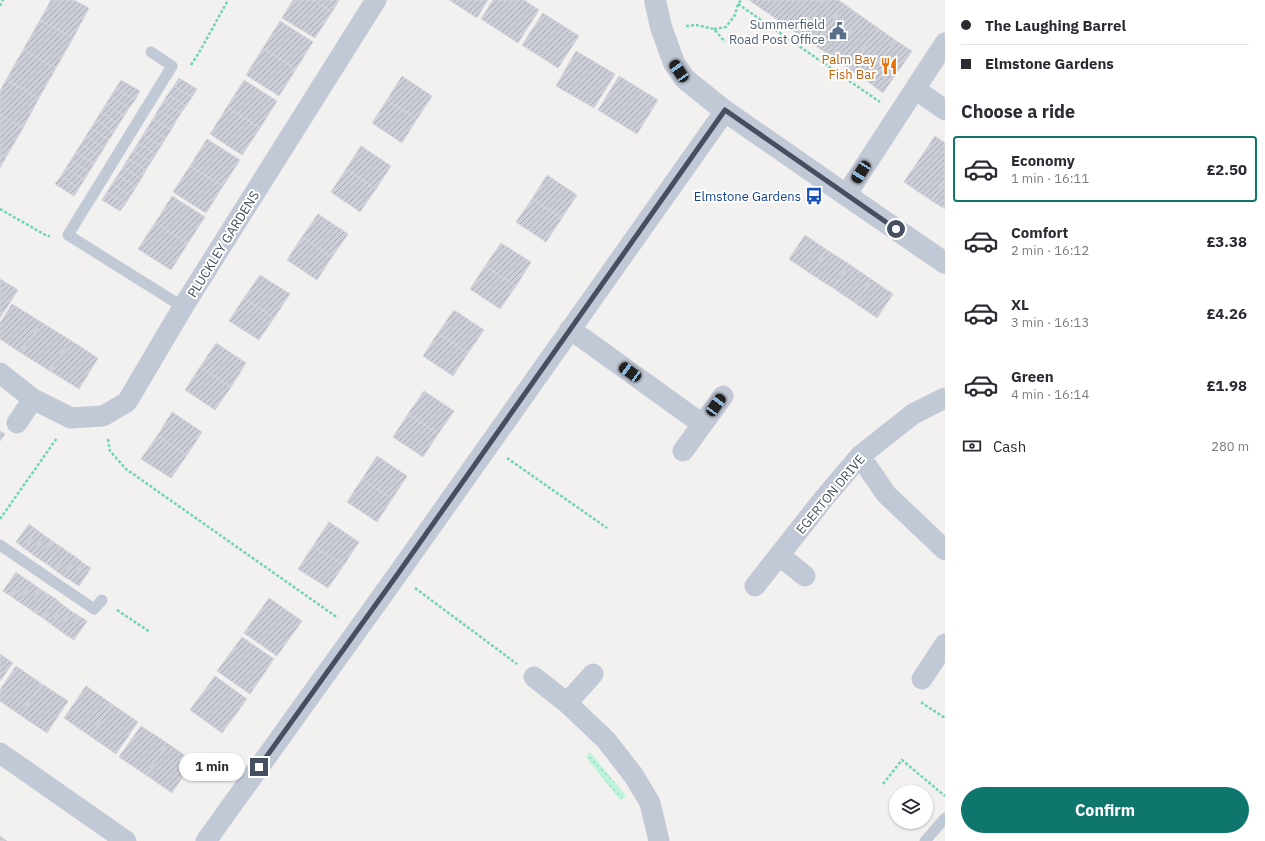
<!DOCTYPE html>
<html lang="en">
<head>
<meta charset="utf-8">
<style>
  :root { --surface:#fff; --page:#f7f7f7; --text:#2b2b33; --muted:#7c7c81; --line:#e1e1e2; --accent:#0f766e }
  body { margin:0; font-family:"IBM Plex Sans",sans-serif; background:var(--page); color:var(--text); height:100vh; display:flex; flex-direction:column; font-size:15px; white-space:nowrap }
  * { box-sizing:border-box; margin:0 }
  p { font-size:13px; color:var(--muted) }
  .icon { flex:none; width:22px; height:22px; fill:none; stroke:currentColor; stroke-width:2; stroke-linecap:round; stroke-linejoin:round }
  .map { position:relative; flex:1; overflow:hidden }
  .sheet { display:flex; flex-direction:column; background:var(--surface); width:320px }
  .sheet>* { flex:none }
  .top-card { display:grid; align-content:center; height:88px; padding:0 16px; background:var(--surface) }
  .controls { position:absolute; left:889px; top:785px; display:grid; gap:8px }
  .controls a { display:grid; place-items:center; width:44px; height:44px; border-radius:50%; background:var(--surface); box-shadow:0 1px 3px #0004; font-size:20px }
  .end { position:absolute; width:18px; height:18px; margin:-9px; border:5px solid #464f60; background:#fff; box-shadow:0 0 0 2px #fff }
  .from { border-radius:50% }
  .bubble { position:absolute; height:28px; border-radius:14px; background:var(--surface); box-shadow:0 1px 3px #0004; font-size:13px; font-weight:700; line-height:28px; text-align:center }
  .car { position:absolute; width:12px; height:24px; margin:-12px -6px; border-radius:5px; box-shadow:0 0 3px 1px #0007; background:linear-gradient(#222 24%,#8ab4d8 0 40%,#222 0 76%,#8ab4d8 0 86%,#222 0) }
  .top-card b { display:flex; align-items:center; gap:14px; height:38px; font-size:15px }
  .top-card b+b { border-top:1px solid var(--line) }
  .top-card i { width:10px; height:10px; background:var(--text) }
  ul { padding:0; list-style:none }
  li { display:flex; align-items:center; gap:12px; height:66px; margin:0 8px 6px; padding:0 8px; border:2px solid transparent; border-radius:4px }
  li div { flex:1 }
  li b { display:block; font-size:15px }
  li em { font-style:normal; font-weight:700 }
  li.active { border-color:var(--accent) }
  li>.icon { width:36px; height:36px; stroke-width:1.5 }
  h2 { padding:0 16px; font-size:18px; line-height:48px }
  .pay { display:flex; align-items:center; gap:10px; height:44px; padding:0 16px; font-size:15px }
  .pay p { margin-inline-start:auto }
  .cta { display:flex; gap:8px; margin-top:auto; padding:8px 16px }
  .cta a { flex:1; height:46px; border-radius:24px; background:var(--accent); color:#fff; font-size:16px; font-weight:700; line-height:46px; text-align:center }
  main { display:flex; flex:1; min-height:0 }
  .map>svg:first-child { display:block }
  .grass { fill:url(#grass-dots) }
  .building { fill:url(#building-hatch); stroke:#d3d4dc }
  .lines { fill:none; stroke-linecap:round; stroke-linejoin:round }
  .path { stroke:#6fd6b3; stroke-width:2.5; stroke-dasharray:3 2; stroke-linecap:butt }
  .service { stroke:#c2c9d6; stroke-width:11 }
  .minor { stroke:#c2c9d6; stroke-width:21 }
  .tertiary { stroke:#c2c9d6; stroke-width:22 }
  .route { stroke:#464f60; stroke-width:5 }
  .labels { text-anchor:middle; stroke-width:4; stroke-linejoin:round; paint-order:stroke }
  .service-label { font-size:13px; fill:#4e5e75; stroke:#fff; text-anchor:end }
  .food-label { font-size:13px; fill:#c56008; stroke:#fff; text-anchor:end }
  .transit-label { font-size:13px; fill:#164399; stroke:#fff; text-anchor:end }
  .street-label { font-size:13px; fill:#464f60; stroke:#fff }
</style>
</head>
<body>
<main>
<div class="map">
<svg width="945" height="841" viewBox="0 0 945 841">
  <defs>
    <pattern id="grass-dots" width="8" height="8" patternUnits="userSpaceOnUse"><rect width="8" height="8" fill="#bbf4da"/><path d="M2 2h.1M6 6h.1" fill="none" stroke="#a2d3be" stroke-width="1.8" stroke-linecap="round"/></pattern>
    <pattern id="building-hatch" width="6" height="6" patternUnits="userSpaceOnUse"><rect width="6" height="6" fill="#cbced6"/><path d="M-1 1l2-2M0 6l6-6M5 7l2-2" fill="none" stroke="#a7aab1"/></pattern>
  </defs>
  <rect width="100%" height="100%" fill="#f3f0f0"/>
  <!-- grass -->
  <path class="grass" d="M590 752 626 796 620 800 586 757Z"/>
  <!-- building -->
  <path class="building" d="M51 0H74L89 8 73 38 40 20Z
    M293 0H313L332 12 315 38 282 18Z
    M313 0H339L332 12Z
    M449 0H488L477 18Z
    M493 0H524L539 10 518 43 481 19Z
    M749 0H822L798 34Z
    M822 0H838L844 4 816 46 798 34Z
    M844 4 861 16 832 57 816 46Z
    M543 13 579 36 558 68 522 45Z
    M861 16 878 28 849 69 832 57Z
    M40 20 73 38 56 68 23 50Z
    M280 21 313 42 296 69 263 48Z
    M878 28 895 40 867 81 849 69Z
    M895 40 912 51 883 93 867 81Z
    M263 48 296 69 279 96 246 75Z
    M23 50 56 68 39 98 6 80Z
    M576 51 615 74 594 108 556 86Z
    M402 76 432 96 417 119 387 100Z
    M619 76 658 100 637 134 598 110Z
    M179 78 197 89 192 97 174 86Z
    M6 80 39 98 23 128 0 115V91Z
    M121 80 140 91 135 100 116 88Z
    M244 80 277 101 260 128 227 107Z
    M174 86 192 97 186 106 168 94Z
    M116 88 135 100 129 108 111 96Z
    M168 94 186 106 181 113 163 102Z
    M111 96 129 108 124 116 106 104Z
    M387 100 417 119 402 143 372 123Z
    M163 102 181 113 176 121 158 110Z
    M106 104 124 116 119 124 101 112Z
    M227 107 260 128 242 155 210 134Z
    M158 110 176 121 171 130 153 119Z
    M101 112 119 124 114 132 96 120Z
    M0 115 23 128 6 157 0 154Z
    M153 119 171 130 166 138 148 127Z
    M96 120 114 132 109 140 91 128Z
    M148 127 166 138 161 146 143 135Z
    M91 128 109 140 104 148 86 136Z
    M143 135 161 146 156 154 138 143Z
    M86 136 104 148 99 156 81 144Z
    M935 136 945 143V181L932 201 904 182Z
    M207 139 240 160 223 186 190 166Z
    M138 143 156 154 151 162 133 151Z
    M81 144 99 156 94 164 76 152Z
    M361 146 391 166 376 189 346 169Z
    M133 151 151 162 146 170 128 159Z
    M76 152 94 164 89 172 71 160Z
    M0 154 6 157 0 168Z
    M128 159 146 170 141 179 123 167Z
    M71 160 89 172 84 180 66 168Z
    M190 166 223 186 206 213 173 192Z
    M123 167 141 179 136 187 118 175Z
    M66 168 84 180 79 188 61 176Z
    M346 169 376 189 360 212 331 192Z
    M118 175 136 187 131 195 112 184Z
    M547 175 577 195 562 218 532 199Z
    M61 176 79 188 74 196 55 184Z
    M945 181V209L932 201Z
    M112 184 131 195 126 203 107 192Z
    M107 192 126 203 120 211 102 200Z
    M172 196 205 217 188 243 155 223Z
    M532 199 562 218 546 242 516 222Z
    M318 214 348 234 332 257 302 237Z
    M155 223 188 243 171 270 138 249Z
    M805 235 827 250 811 274 789 259Z
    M302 237 332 257 317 280 287 260Z
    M501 243 531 262 516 286 485 266Z
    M827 250 849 264 833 288 811 274Z
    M849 264 871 279 855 303 833 288Z
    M485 266 516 286 500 309 470 289Z
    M260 275 290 294 274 318 244 298Z
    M0 279 18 290 0 318Z
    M871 279 893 294 877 318 855 303Z
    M244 298 274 318 259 340 229 321Z
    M12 304 41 322 21 353 0 339V323Z
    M454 310 484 330 468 353 438 333Z
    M41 322 70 340 50 371 21 353Z
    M438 333 468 353 453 376 423 356Z
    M70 340 98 358 79 389 50 371Z
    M216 343 246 363 231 387 200 367Z
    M200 367 231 387 215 410 185 390Z
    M424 391 454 411 438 434 408 414Z
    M172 412 202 432 187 455 157 436Z
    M408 414 438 434 423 457 393 437Z
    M0 431 5 434 0 441Z
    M157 436 187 455 171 478 141 459Z
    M377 456 407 476 392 499 362 479Z
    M362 479 392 499 377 522 347 502Z
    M329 522 359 542 344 565 313 546Z
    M29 524 37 530 24 548 16 542Z
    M37 530 44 535 32 554 24 548Z
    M44 535 52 541 39 559 32 554Z
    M52 541 60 546 47 564 39 559Z
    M60 546 68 552 55 570 47 564Z
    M313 546 344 565 328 588 298 569Z
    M68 552 76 557 63 576 55 570Z
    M76 557 83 563 71 581 63 576Z
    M83 563 91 568 79 586 71 581Z
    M16 572 24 578 11 596 3 591Z
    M24 578 32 583 19 602 11 596Z
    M32 583 40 589 27 607 19 602Z
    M40 589 48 594 35 613 27 607Z
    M48 594 56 599 43 618 35 613Z
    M269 598 302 621 277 656 244 633Z
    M56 599 63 605 51 624 43 618Z
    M63 605 71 611 58 629 51 624Z
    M71 611 79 616 66 635 58 629Z
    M79 616 87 621 74 640 66 635Z
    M242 637 274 659 250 694 217 671Z
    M0 654 13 663 0 681Z
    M16 666 42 684 20 715 0 701V690Z
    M215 676 247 699 222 733 190 710Z
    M42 684 68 701 47 733 20 715Z
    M86 686 112 704 90 736 64 718Z
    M112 704 138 722 116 754 90 736Z
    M141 726 167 743 146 775 119 757Z
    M167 743 193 761 172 793 146 775Z
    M0 836 7 841H0Z"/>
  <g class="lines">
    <!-- path -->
    <path class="path" d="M738 4 880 102
      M0 6 3 0
      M686 26 696 25 714 29 725 42
      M714 29 726 27 735 15 738 4 741 0
      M191 65 200 51 228 0
      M0 209 47 236H50
      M108 439 110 451 126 469 338 618
      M507 458 607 528
      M0 519 57 438
      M415 588 517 664
      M117 610 150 632
      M923 702 922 703 945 718
      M883 784 902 760 945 796"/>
    <!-- service -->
    <path class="service" d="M151 52 172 66 68 235 183 307
      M0 545 94 609 102 600
      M925 841 945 818"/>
    <!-- minor -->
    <path class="minor" d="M915 89 945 110
      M846 195 945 43
      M570 329 702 424
      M0 373 33 399 71 418 103 416 127 402 183 307 376 0
      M17 423 33 399
      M683 451 723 396
      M860 456 886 494 945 550
      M779 555 805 576
      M755 586 825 497 860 456 913 414 945 398
      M534 677 567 703 606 740 634 776 650 803 659 841
      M922 679 945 644
      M567 703 593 674
      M0 753 126 841
      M206 841 397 575 725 111"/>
    <!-- tertiary -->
    <path class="tertiary" d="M655 0 661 27 674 63 685 79 725 111 846 195 945 263"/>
  </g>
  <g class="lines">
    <!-- route -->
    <path class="route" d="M259 767 397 575 725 110 896 229"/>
  </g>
  <!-- icons -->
  <defs>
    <g id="civic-bare" transform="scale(1.38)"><path d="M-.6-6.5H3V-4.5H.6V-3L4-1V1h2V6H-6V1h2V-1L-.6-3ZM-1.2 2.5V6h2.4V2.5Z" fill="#5c6f8a" stroke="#fff" stroke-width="2.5" paint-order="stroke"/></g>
    <g id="restaurant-bare" transform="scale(1.38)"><path d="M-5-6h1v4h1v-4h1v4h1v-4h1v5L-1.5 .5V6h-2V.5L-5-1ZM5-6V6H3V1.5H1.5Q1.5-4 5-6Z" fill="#e8710a" stroke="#fff" stroke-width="2.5" paint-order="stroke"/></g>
    <g id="bus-bare" transform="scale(1.38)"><path d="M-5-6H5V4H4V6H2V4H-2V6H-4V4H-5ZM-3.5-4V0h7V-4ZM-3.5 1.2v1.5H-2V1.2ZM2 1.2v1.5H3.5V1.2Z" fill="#1a4fb4" stroke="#fff" stroke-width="2.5" paint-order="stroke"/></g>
  </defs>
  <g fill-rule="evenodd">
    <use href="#civic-bare" x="838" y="31"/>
    <use href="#restaurant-bare" x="889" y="66"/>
    <use href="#bus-bare" x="814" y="196"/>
  </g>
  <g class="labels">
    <!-- service labels -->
    <g class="service-label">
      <text x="825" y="29">Summerfield<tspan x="825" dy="15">Road Post Office</tspan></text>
    </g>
    <!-- food labels -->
    <g class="food-label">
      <text x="876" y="64">Palm Bay<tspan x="876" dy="15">Fish Bar</tspan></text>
    </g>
    <!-- transit labels -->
    <g class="transit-label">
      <text x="801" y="201">Elmstone Gardens</text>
    </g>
    <!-- street labels -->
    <g class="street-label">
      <text transform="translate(223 244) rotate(-58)" y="5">PLUCKLEY GARDENS</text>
      <text transform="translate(830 494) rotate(-50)" y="5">EGERTON DRIVE</text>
    </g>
  </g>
</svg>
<div class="controls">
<a><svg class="icon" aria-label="layers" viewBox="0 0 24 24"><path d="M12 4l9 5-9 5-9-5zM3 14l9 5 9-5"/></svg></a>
</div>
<i class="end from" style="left:896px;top:229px"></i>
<i class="end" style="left:259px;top:767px"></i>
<div class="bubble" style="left:179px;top:753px;width:66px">1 min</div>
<i class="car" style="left:679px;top:71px;rotate:326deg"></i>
<i class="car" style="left:861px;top:172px;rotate:213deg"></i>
<i class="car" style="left:630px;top:372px;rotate:306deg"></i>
<i class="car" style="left:716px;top:405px;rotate:35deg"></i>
</div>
<section class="sheet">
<div class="top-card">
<b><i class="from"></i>The Laughing Barrel</b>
<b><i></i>Elmstone Gardens</b>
</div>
<h2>Choose a ride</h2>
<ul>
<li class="active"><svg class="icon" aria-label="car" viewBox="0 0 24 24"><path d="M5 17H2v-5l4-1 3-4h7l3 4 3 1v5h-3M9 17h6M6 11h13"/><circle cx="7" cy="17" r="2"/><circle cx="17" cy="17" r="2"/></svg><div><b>Economy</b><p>1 min · 16:11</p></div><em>£2.50</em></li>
<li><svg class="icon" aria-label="car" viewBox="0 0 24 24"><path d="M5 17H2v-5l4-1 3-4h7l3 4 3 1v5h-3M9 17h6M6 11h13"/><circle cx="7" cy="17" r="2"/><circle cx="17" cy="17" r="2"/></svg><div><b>Comfort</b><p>2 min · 16:12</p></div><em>£3.38</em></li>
<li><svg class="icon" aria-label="car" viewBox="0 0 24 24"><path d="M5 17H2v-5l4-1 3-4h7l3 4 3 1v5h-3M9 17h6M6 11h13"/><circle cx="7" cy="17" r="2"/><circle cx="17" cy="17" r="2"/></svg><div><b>XL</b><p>3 min · 16:13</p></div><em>£4.26</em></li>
<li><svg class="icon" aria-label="car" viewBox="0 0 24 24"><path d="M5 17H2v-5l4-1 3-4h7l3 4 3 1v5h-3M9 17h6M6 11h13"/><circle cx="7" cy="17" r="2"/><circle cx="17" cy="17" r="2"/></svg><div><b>Green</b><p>4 min · 16:14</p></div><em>£1.98</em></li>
</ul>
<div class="pay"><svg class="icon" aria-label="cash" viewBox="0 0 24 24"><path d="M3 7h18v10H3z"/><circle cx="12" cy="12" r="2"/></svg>Cash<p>280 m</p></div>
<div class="cta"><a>Confirm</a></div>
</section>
</main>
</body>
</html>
